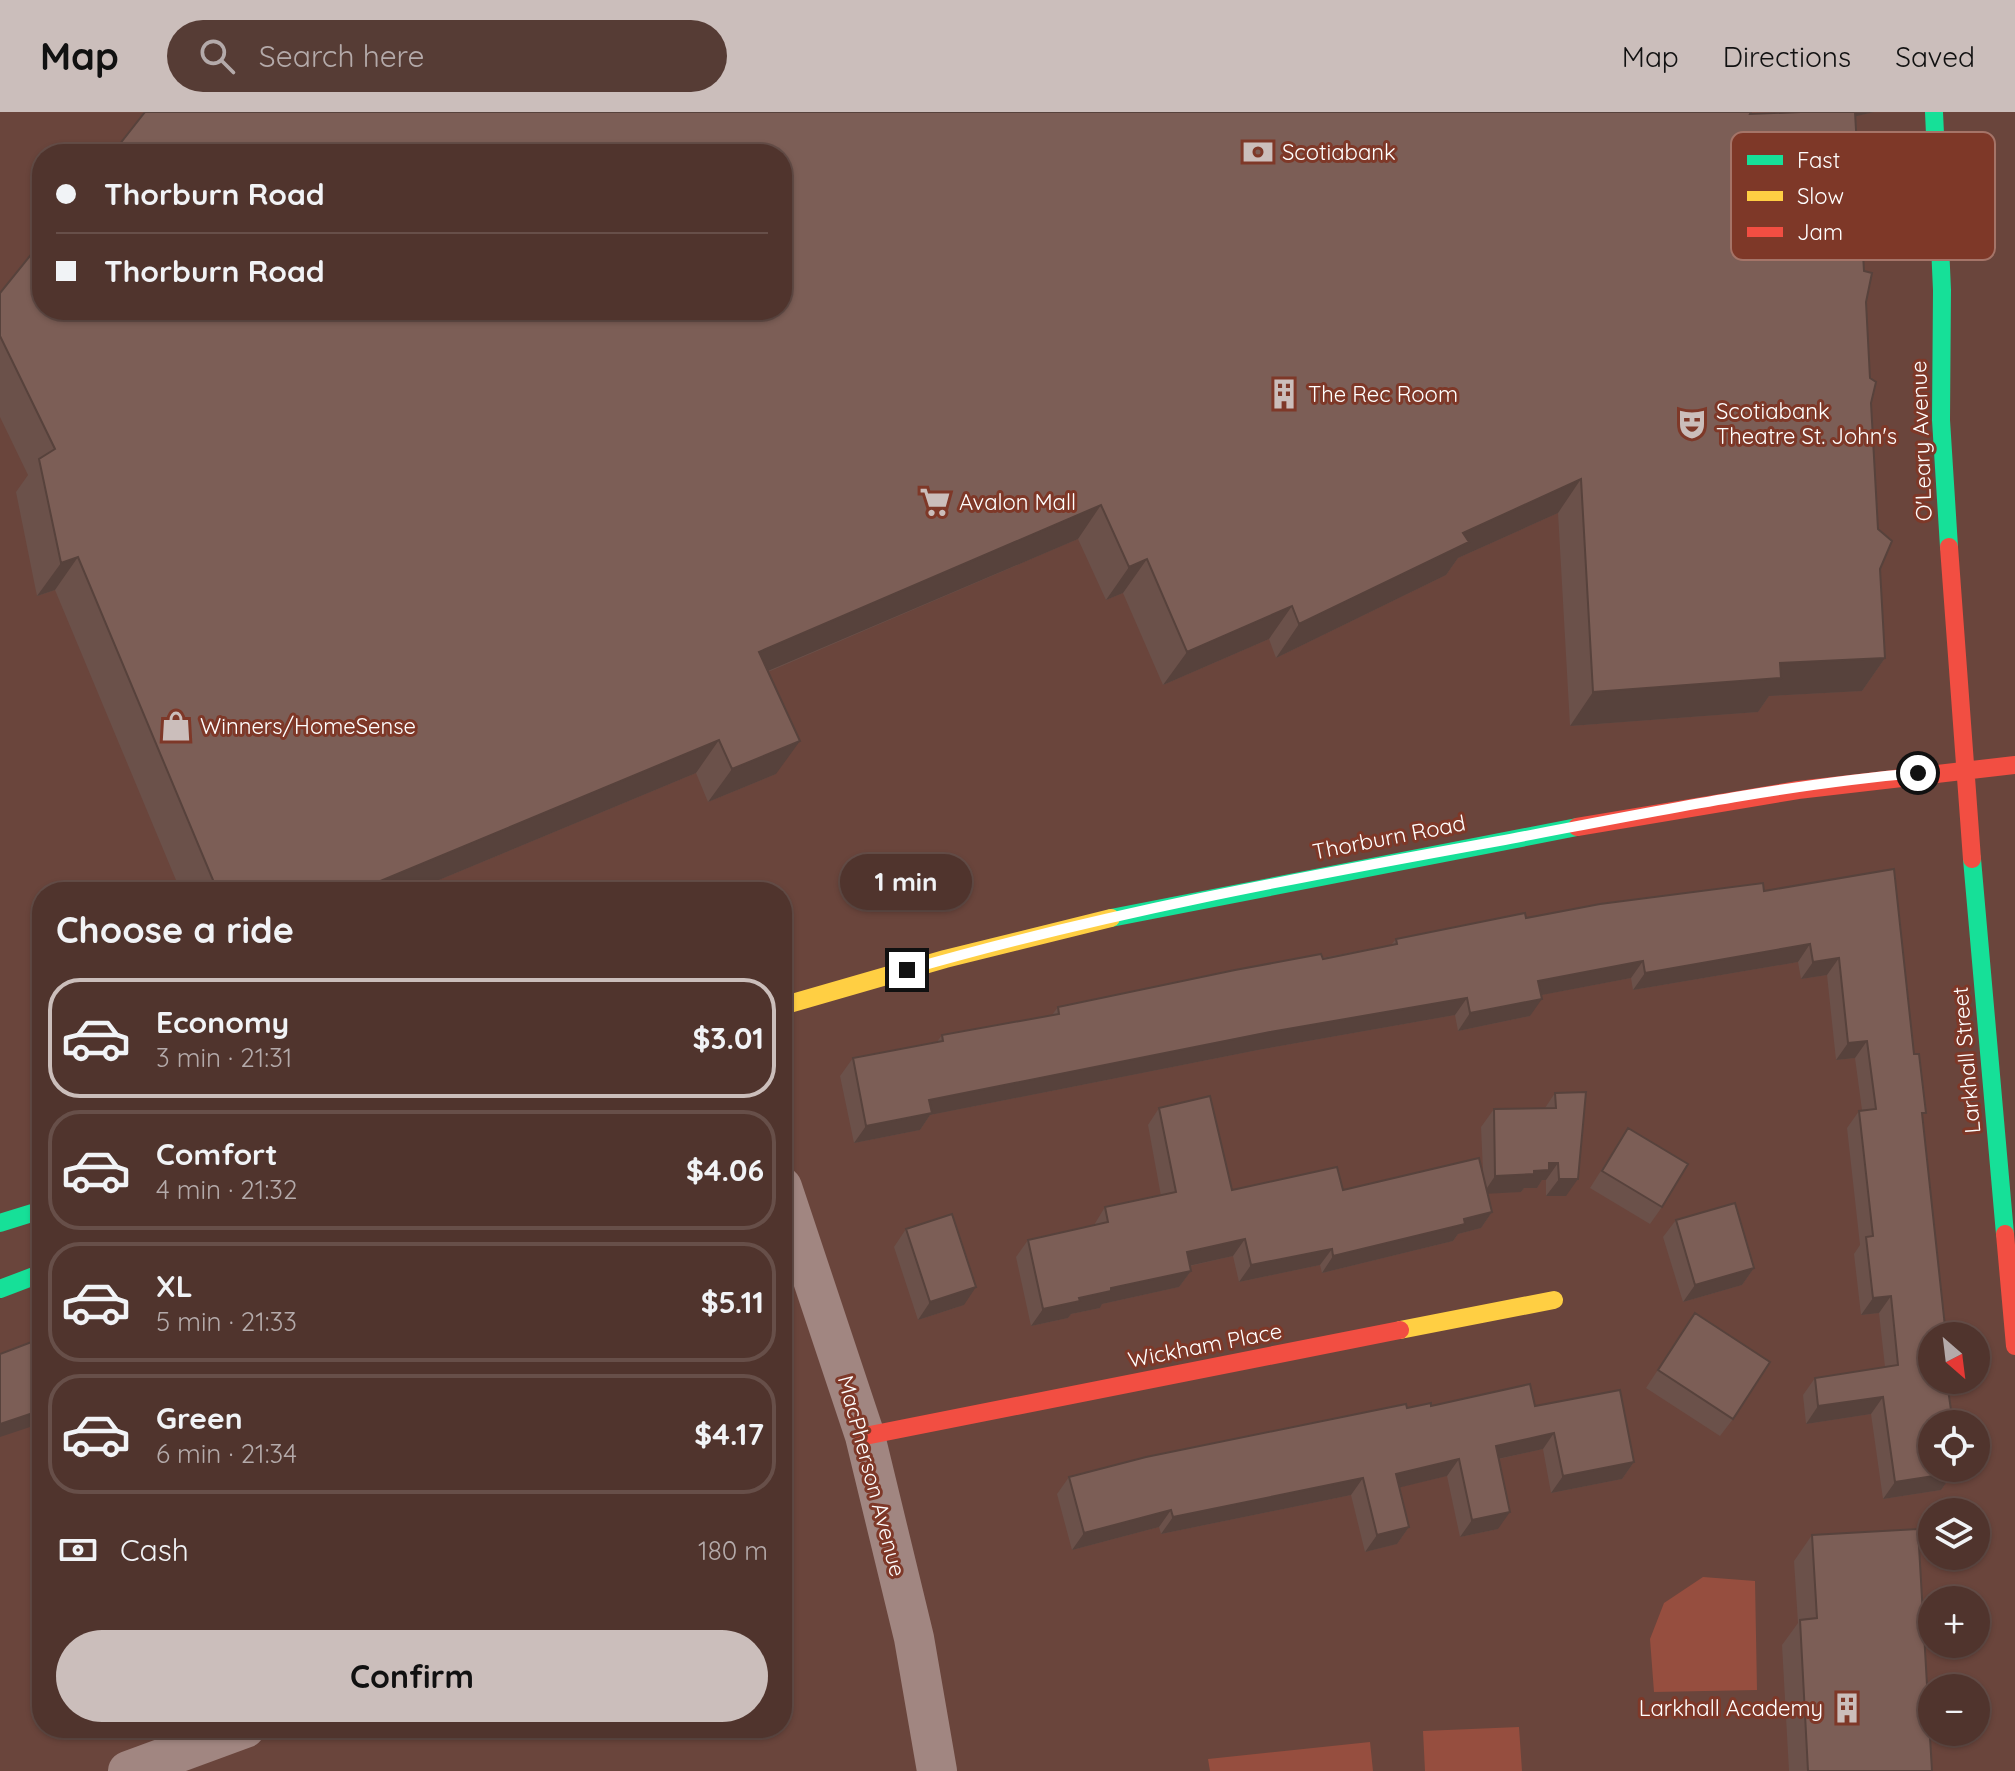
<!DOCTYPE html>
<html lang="en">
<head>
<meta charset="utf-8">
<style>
  :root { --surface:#50342d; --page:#563c35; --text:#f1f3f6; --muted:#b4aaaa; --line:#674f49; --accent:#cbbebb }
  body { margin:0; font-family:Quicksand,sans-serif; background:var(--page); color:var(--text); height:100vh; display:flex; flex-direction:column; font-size:30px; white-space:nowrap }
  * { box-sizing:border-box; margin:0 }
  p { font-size:26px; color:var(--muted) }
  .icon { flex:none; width:44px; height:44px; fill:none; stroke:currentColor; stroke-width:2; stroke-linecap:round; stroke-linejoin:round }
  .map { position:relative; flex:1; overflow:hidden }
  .sheet { position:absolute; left:32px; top:770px; width:760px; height:856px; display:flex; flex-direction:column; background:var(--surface); border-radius:32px; box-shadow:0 2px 6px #0004,0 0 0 2px var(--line) }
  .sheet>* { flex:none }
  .banner { position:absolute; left:32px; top:32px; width:760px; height:176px; border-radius:32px; box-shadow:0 2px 6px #0004,0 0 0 2px var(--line); display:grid; align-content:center; height:176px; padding:0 24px; background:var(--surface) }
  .needle { width:52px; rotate:152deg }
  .tools { position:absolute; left:1918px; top:1210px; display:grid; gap:16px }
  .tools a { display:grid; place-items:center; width:72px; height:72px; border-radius:50%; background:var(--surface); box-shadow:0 2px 6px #0004,0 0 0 2px var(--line); font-size:40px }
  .end { position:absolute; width:36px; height:36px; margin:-18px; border:10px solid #fff; background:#111; box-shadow:0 0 0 4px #111 }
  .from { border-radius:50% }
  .bubble { position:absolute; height:56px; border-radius:28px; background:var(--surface); box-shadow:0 2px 6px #0004,0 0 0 2px var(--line); font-size:26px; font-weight:800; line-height:56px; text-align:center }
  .banner b { display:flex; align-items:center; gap:28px; height:76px; font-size:30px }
  .banner b+b { border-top:2px solid var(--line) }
  .banner i { width:20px; height:20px; background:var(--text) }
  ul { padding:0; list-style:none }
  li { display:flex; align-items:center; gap:24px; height:120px; margin:0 16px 12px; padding:0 8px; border:4px solid var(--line); border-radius:32px }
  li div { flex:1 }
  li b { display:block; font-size:30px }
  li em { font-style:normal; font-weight:800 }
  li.current { border-color:var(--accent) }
  li>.icon { width:72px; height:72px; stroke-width:1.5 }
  h2 { padding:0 24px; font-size:36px; line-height:96px }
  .pay { display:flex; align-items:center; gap:20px; height:88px; padding:0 24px; font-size:30px }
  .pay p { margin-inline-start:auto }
  .action { display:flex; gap:16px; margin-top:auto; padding:16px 24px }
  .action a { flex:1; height:92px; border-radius:48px; background:var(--accent); color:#111; font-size:32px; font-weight:800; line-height:92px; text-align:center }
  header { display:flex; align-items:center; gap:48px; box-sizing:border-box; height:112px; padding:0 40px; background:var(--accent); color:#111 }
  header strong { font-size:38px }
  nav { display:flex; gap:44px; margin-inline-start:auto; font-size:28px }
  .search { width:560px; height:72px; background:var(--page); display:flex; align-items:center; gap:20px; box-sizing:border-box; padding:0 28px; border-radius:44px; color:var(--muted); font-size:30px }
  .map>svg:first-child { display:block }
  .green { fill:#964e3f }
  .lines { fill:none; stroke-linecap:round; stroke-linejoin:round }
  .street { stroke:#a18681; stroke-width:40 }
  .fast { stroke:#16e098; stroke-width:18 }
  .slow { stroke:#ffcf43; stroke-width:18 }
  .jam { stroke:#f24e42; stroke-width:18 }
  .wall { fill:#6b514a }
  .shaded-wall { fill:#57423c }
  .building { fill:#7c5e56; stroke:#57423c; stroke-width:2 }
  .route { stroke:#fff; stroke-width:10 }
  .labels { text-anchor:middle; stroke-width:6; stroke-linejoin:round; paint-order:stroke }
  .poi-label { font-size:22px; fill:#fff; stroke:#7e3828; text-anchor:start }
  .street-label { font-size:22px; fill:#fff; stroke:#7e3828 }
  .key { fill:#7e3828; stroke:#a57468; stroke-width:2 }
  .key-label { font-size:22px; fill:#fff }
</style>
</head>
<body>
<header>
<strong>Map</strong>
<div class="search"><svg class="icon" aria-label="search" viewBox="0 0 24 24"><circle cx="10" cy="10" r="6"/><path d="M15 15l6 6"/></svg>Search here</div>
<nav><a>Map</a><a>Directions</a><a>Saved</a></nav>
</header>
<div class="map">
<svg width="2015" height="1659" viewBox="0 0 2015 1659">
  <rect width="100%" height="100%" fill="#6a453c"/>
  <!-- green -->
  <path class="green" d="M1703 1465 1755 1469 1757 1578 1654 1580 1650 1527 1664 1491Z
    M1519 1615 1522 1659H1425L1423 1619Z
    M1370 1630 1373 1659H1210L1208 1647Z"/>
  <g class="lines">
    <!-- street -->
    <path class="street" d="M782 1075 865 1324 914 1526 937 1659
      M128 1659 245 1616"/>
    <!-- fast -->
    <path class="fast" d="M1934 0 1942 178 1941 308 1949 435
      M1972 747 2005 1122
      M1111 806 1577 715
      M0 1111 32 1101 42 1103
      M0 1177 42 1161"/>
    <!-- slow -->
    <path class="slow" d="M782 894 945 847 1111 806
      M1400 1218 1554 1188"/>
    <!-- jam -->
    <path class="jam" d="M1949 435 1972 747
      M1577 715 1798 678 2015 653
      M2005 1122 2015 1234
      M865 1324 1400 1218"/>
  </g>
  <!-- wall -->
  <path class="wall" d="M1801 0H1874L1856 4 1885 546 1862 579 1769 584 1758 600 1570 614 1558 401 1458 446 1446 463 1276 546 1269 527 1163 573 1123 481 1106 488 1078 427 768 560 776 662 708 690 696 661 410 780H181L55 478 37 484 16 380 28 363 0 305V181L1750 2Z
    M1894 757 1914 942 1922 1006 1949 1281 1932 1312 1953 1361 1941 1378 1883 1387 1871 1302 1806 1312 1803 1283 1815 1266 1885 1255 1879 1201 1861 1203 1854 1142 1860 1133 1847 1016 1859 999 1862 998 1855 946 1836 948 1827 863 1801 867 1798 850 1633 878 1631 866 1541 883 1530 904 1458 919 1455 903 1258 938 930 1003 920 1018 854 1031 840 964 853 946 937 930 942 923 1052 903 1058 895 1391 833 1396 827 1526 806 1764 779Z
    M1555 981 1566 1084H1546V1068H1542L1537 1076H1524L1521 1080 1488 1081 1492 1100 1481 1116 1458 1122 1453 1129 1322 1161 1320 1153 1239 1170 1233 1144 1190 1154 1191 1159 1179 1175 1102 1192 1100 1196 1071 1202 1068 1206 1031 1214 1016 1145 1028 1128 1094 1113 1105 1095 1161 1084 1148 1013 1159 996 1232 1078H1343L1483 1059 1481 1015 1494 997 1545 996Z
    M1628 1016 1662 1095 1650 1112 1590 1076Z
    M1676 1108 1754 1156 1742 1173 1683 1190 1663 1125Z
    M906 1117 964 1193 918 1208 894 1135Z
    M1695 1201 1733 1307 1720 1324 1646 1276Z
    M1431 1294H1535L1634 1350 1622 1367 1551 1381 1543 1337 1499 1347 1498 1417 1460 1425 1447 1364 1400 1375 1409 1415 1397 1432 1365 1440 1351 1383 1161 1422 1159 1415 1072 1438 1057 1382 1069 1365 1407 1296Z
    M1812 1423 1932 1659H1789L1782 1533 1798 1511 1794 1449Z"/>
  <!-- shaded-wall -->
  <path class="shaded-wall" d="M1845 0H1874L1840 8Z
    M1581 367 1558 401 1458 446 1446 463 1276 546 1299 512 1463 421Z
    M1101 393 1078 427 735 573 759 540Z
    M78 445 55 478 37 484 61 451Z
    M1147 447 1123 481 1106 488 1129 455Z
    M1292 494 1269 527 1163 573 1187 540Z
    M1885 546 1862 579 1769 584 1758 600 1570 614 1593 580 1780 551Z
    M719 628 696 661 410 780H354Z
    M800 629 776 662 708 690 732 657Z
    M1810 832 1798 850 1633 878 1645 861Z
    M1839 846 1827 863 1801 867 1813 850Z
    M1643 849 1631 866 1526 886 1538 869Z
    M1467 886 1455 903 1258 938 930 1003 920 1018 854 1031 866 1014 929 988 1270 920Z
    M1542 887 1530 904 1458 919 1470 901Z
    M1867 929 1855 946 1836 948 1848 931Z
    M1549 1051H1558L1546 1068H1542L1537 1076H1524L1521 1080 1483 1082 1495 1064 1534 1059Z
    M1559 1067H1578L1566 1084H1546Z
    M1492 1100 1481 1116 1458 1122 1453 1129 1322 1161 1333 1144Z
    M1245 1127 1233 1144 1175 1157 1187 1140Z
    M1332 1137 1320 1153 1239 1170 1251 1153Z
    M1754 1156 1742 1173 1683 1190 1695 1173Z
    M1191 1159 1179 1175 1102 1192 1100 1196 1071 1202 1068 1206 1031 1214 1043 1197 1111 1176Z
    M976 1175 964 1193 918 1208 930 1190Z
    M1891 1184 1879 1201 1861 1203 1873 1186Z
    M1883 1285 1871 1302 1806 1312 1818 1294Z
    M42 1298V1311L0 1325V1312Z
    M1554 1321 1543 1337 1484 1350 1496 1334Z
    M1459 1347 1447 1364 1385 1379 1396 1362Z
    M1634 1350 1622 1367 1551 1381 1563 1364Z
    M1953 1361 1941 1378 1883 1387 1895 1370Z
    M1363 1366 1351 1383 1161 1422 1173 1405Z
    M1171 1398 1159 1415 1072 1438 1084 1421Z
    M1510 1400 1498 1417 1460 1425 1472 1408Z
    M1409 1415 1397 1432 1365 1440 1377 1423Z"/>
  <!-- building -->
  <path class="building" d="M145 0H1751L1750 2 1801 0H1855L1864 159 1872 161 1866 190 1870 266 1876 270 1871 291 1878 417 1892 429 1880 457 1885 546 1780 551 1781 566 1593 580 1581 367 1463 421 1469 430 1299 512 1292 494 1187 540 1147 447 1129 455 1101 393 759 540 800 629 732 657 719 628 354 780H218L78 445 61 451 39 347 55 337 0 224V181L42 129V198H782V42H112Z
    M1894 757 1914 942H1919L1926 1001H1922L1946 1224H1932V1268H1951L1952 1276 1948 1277 1953 1312H1932V1356H1952L1953 1361 1895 1370 1883 1285 1818 1294 1815 1266 1898 1253 1891 1184 1873 1186 1866 1125 1873 1124 1859 999 1876 997 1867 929 1848 931 1839 846 1813 850 1810 832 1645 861 1643 849 1538 869 1542 887 1470 901 1467 886 1270 920 929 988 932 1001 866 1014 853 946 943 929 942 923 1059 902 1058 895 1235 858 1321 842 1323 847 1397 832 1396 827 1525 801 1526 806 1600 792 1763 771 1764 779Z
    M1586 980 1578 1067H1559L1558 1051H1549V1058L1534 1059V1062L1495 1064 1494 997 1556 996 1555 981Z
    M1210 984 1232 1078 1337 1055 1343 1078 1479 1046 1492 1100 1464 1107 1465 1112 1333 1144 1332 1137 1251 1153 1245 1127 1187 1140 1191 1159 1111 1176V1179L1079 1186 1080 1189 1043 1197 1028 1128 1108 1110 1105 1095 1176 1080 1159 996Z
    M1628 1016 1688 1052 1662 1095 1602 1059Z
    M1735 1091 1754 1156 1695 1173 1676 1108Z
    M952 1102 976 1175 930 1190 906 1117Z
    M1695 1201 1770 1250 1733 1307 1658 1258Z
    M42 1226V1298L0 1312V1242Z
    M1530 1272 1535 1294 1620 1278 1634 1350 1563 1364 1554 1321 1496 1334 1510 1400 1472 1408 1459 1347 1396 1362 1409 1415 1377 1423 1363 1366 1173 1405 1171 1398 1084 1421 1069 1365 1146 1345 1406 1292 1407 1296 1431 1291V1294Z
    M1918 1417 1932 1659H1808L1800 1508 1817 1506 1812 1423Z"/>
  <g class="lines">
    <!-- route -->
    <path class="route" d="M907 858C1101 802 1300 765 1499 729 1637 703 1778 673 1918 661"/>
  </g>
  <!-- icons -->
  <defs>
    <g id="bank-bare" transform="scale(2.4)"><path d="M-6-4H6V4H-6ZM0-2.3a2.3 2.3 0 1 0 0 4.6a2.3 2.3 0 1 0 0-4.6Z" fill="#cbbebb" stroke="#7e3828" stroke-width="2.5" paint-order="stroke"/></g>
    <g id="building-bare" transform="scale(2.4)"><path d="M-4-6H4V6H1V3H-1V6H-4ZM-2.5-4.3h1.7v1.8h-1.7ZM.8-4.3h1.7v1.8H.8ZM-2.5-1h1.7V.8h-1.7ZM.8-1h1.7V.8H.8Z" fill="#cbbebb" stroke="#7e3828" stroke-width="2.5" paint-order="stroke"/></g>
    <g id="theatre-bare" transform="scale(2.4)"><path d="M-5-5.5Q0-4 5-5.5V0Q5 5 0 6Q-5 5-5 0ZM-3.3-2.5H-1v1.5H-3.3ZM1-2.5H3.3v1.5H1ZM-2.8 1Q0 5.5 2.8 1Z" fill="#cbbebb" stroke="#7e3828" stroke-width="2.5" paint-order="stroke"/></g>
    <g id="supermarket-bare" transform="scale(2.4)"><path d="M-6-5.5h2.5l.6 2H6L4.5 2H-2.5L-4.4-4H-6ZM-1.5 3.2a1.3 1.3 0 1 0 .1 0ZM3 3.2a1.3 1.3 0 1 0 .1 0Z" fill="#cbbebb" stroke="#7e3828" stroke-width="2.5" paint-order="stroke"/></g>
    <g id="shop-bare" transform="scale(2.4)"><path d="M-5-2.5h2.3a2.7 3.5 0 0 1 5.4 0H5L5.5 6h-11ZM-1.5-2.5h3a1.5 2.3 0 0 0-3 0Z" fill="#cbbebb" stroke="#7e3828" stroke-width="2.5" paint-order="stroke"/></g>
  </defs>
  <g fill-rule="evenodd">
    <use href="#bank-bare" x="1258" y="40"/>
    <use href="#building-bare" x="1284" y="282"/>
    <use href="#theatre-bare" x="1692" y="312"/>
    <use href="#supermarket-bare" x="935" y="390"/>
    <use href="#shop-bare" x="176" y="614"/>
    <use href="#building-bare" x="1847" y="1596"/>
  </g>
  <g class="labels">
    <!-- poi labels -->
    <g class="poi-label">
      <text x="1282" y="48">Scotiabank</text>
      <text x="1308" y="290">The Rec Room</text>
      <text x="1716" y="307">Scotiabank<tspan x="1716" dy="25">Theatre St. John's</tspan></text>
      <text x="959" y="398">Avalon Mall</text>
      <text x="200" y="622">Winners/HomeSense</text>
      <text x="1823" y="1604" text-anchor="end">Larkhall Academy</text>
    </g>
    <!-- street labels -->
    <g class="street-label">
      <text transform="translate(1921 329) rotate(-92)" y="8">O'Leary Avenue</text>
      <text transform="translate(1389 725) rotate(-11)" y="8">Thorburn Road</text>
      <text transform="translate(1966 948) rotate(-95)" y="8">Larkhall Street</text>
      <text transform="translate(1205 1233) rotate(-11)" y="8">Wickham Place</text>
      <text transform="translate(872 1364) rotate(75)" y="8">MacPherson Avenue</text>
    </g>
  </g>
  <!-- legend -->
  <rect x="1731" y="20" width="264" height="128" rx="12" class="key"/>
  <rect x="1747" y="43" width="36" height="10" fill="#16e098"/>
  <rect x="1747" y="79" width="36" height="10" fill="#ffcf43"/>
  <rect x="1747" y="115" width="36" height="10" fill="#f24e42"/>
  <g class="key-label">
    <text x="1797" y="56">Fast</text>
    <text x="1797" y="92">Slow</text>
    <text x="1797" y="128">Jam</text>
  </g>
</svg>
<div class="tools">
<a><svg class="needle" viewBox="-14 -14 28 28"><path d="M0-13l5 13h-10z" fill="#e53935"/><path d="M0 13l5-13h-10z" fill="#b4aaaa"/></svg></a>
<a><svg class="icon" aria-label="locate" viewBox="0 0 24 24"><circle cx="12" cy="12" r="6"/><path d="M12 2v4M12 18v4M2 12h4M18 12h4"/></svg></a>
<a><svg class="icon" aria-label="layers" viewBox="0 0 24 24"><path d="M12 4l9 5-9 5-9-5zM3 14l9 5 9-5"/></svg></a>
<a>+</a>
<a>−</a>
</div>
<i class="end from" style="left:1918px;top:661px"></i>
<i class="end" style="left:907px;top:858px"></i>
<div class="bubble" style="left:840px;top:742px;width:132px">1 min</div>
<div class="banner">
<b><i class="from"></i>Thorburn Road</b>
<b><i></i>Thorburn Road</b>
</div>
<section class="sheet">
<h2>Choose a ride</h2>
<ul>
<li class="current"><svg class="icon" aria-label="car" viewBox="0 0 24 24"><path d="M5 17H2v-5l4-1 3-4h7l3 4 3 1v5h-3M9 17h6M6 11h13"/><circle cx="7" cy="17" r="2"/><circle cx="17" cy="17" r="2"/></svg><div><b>Economy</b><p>3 min · 21:31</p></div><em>$3.01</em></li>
<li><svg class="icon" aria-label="car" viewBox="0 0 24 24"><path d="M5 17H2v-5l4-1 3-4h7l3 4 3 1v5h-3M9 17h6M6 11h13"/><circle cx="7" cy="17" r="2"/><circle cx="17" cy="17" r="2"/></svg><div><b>Comfort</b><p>4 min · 21:32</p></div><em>$4.06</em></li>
<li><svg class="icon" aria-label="car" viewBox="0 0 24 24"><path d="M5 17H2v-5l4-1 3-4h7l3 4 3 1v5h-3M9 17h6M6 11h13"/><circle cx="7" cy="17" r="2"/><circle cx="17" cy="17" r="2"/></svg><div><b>XL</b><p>5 min · 21:33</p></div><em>$5.11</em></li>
<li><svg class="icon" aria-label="car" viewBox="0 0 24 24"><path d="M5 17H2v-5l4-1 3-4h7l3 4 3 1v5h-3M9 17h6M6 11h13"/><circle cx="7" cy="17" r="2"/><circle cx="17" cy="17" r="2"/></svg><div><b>Green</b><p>6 min · 21:34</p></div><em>$4.17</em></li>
</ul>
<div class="pay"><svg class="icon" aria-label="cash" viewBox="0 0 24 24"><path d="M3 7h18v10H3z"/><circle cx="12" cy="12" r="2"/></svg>Cash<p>180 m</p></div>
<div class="action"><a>Confirm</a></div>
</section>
</div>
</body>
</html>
